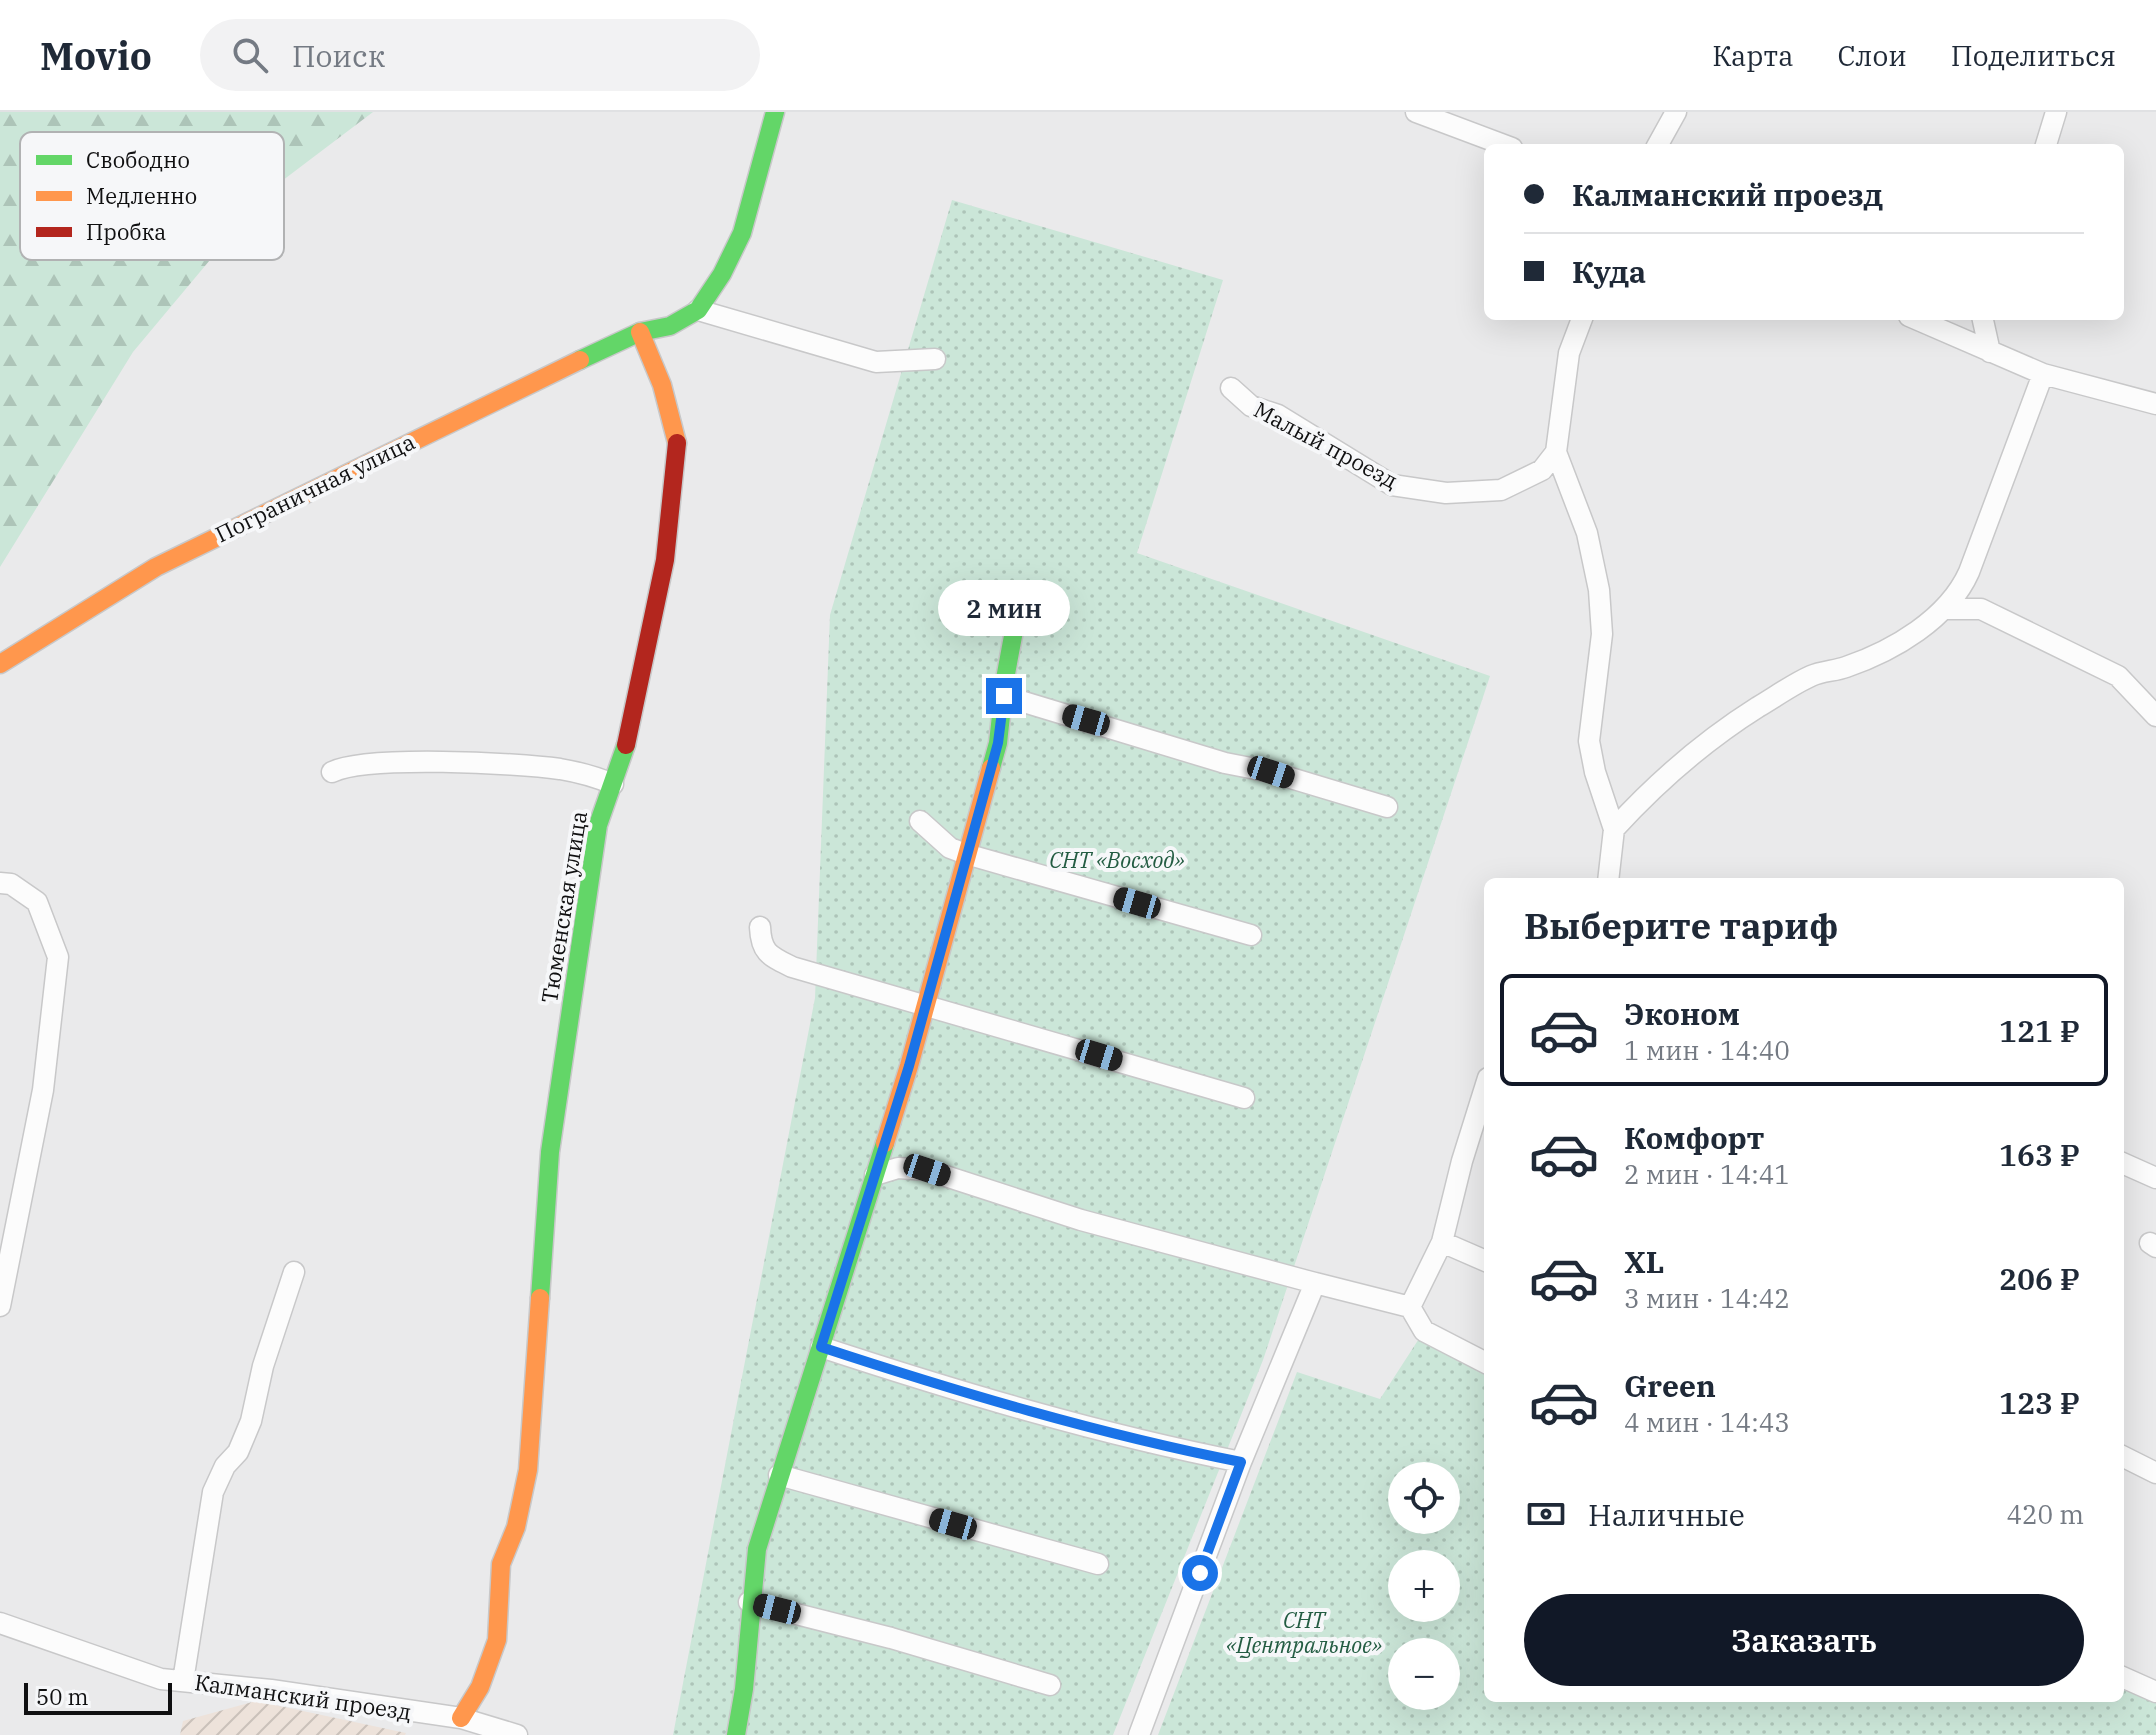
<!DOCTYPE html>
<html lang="ru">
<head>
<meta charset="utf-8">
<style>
  :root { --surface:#fff; --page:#f2f2f3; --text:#1f2937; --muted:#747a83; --line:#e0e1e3; --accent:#111827 }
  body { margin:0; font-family:"IBM Plex Serif",serif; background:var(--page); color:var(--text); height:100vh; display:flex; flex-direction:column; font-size:30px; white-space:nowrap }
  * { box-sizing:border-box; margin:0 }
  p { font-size:26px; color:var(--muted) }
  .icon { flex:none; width:44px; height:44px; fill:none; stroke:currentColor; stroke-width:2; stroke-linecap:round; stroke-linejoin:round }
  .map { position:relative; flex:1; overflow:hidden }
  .side { position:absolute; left:1484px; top:766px; width:640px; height:824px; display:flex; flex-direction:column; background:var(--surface); border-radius:12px; box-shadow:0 8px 32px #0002 }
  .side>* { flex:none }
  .guide { position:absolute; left:1484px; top:32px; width:640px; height:176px; border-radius:12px; box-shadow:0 8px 32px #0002; display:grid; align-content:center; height:176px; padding:0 40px; background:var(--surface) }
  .controls { position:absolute; left:1388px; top:1350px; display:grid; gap:16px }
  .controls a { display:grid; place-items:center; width:72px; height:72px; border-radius:50%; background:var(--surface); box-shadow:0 8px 32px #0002; font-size:40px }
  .scale { position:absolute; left:24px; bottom:20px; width:148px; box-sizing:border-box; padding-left:8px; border:4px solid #101011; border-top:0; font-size:22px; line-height:28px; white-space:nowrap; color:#101011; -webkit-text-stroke:6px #f6f7f9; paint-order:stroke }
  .end { position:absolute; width:36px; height:36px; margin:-18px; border:10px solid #1a73e8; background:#fff; box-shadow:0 0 0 4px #fff }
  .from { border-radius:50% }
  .bubble { position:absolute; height:56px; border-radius:28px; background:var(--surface); box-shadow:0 8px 32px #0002; font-size:26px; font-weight:600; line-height:56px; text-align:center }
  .car { position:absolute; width:24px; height:48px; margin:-24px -12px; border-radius:10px; box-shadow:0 0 6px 2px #0007; background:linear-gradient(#222 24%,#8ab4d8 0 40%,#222 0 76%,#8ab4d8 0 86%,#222 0) }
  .guide b { display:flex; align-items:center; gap:28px; height:76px; font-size:30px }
  .guide b+b { border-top:2px solid var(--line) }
  .guide i { width:20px; height:20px; background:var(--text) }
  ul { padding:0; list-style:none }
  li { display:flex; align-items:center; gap:24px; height:112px; margin:0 16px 12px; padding:0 24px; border:4px solid transparent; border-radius:12px }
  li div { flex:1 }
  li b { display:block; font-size:30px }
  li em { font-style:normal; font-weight:600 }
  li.current { border-color:var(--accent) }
  li>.icon { width:72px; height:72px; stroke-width:1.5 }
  h2 { padding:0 40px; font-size:36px; line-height:96px }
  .pay { display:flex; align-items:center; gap:20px; height:88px; padding:0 40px; font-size:30px }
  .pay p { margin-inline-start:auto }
  .primary-button { display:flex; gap:16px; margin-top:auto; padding:16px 40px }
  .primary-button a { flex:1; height:92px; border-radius:48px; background:var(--accent); color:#fff; font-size:32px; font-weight:600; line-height:92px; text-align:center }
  header { display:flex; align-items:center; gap:48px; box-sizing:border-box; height:112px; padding:0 40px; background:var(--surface); border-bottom:2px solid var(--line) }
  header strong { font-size:38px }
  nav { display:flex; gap:44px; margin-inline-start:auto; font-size:28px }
  .search { width:560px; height:72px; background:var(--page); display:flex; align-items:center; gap:20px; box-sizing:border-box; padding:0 28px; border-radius:44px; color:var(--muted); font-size:30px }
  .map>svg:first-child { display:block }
  .industrial { fill:url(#industrial-furrows) }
  .forest { fill:url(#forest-firs) }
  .park { fill:url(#park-dots); fill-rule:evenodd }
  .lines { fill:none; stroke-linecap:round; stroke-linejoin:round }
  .street-casing { stroke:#c8c8c9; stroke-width:23 }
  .fast-casing { stroke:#c8c8c9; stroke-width:21 }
  .slow-casing { stroke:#c8c8c9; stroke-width:21 }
  .jam-casing { stroke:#c8c8c9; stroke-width:21 }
  .street { stroke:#fcfcfc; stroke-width:20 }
  .fast { stroke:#63d668; stroke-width:18 }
  .slow { stroke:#ff974d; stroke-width:18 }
  .jam { stroke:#b3261e; stroke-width:18 }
  .route { stroke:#1a73e8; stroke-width:10 }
  .labels { text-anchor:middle; stroke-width:8; stroke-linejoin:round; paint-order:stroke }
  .street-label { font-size:22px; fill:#101011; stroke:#f6f7f9 }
  .park-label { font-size:22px; font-style:italic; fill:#235c42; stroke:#f6f7f9 }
  .key { fill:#f6f7f9; stroke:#b1b2b3; stroke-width:2 }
  .key-label { font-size:22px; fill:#101011 }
</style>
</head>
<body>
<header>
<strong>Movio</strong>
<div class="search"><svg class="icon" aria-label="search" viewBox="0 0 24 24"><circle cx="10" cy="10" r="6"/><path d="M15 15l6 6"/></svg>Поиск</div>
<nav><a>Карта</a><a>Слои</a><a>Поделиться</a></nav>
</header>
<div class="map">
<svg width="2156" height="1623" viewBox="0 0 2156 1623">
  <defs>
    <pattern id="industrial-furrows" width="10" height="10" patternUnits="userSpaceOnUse" patternTransform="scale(2)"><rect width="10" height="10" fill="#ede2da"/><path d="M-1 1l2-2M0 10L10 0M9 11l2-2" fill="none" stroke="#cac1ba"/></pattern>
    <pattern id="forest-firs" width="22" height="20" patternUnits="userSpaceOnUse" patternTransform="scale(2)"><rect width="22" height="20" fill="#cbe6d8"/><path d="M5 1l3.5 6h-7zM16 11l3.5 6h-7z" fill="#adc4b8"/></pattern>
    <pattern id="park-dots" width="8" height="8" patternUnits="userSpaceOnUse" patternTransform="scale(2)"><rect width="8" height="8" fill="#cbe6d8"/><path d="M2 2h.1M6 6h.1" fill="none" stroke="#adc4b8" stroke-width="1.8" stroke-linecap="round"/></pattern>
  </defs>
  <rect width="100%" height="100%" fill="#eaeaeb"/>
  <!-- industrial -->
  <path class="industrial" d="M256 1589 406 1621 405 1623H180L183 1609Z"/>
  <!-- forest -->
  <path class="forest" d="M0 0H373L266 81 133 240 0 455Z"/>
  <!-- park -->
  <path class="park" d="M952 88 1223 168 1137 441 1490 564 1263 1248 1113 1623H673L815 886 830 503Z
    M1424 1219 1488 1252V1586H2120V1564L2156 1580V1623H1158L1297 1260 1380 1287ZM1402 1364H1446V1408H1402ZM1402 1452H1446V1496H1402ZM1402 1540H1446V1584H1402Z"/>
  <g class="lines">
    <!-- street casing -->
    <g class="street-casing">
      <path id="street" d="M1416 0 1512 36
        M1656 36 1676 0
        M2045 36 2056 0
        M698 198 876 250 935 247
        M1583 204 1569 241 1556 340 1587 421 1599 478 1602 522 1589 629 1595 660 1614 717 1608 770
        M1909 204 2043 262 2156 292
        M1982 204 1990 240
        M1231 276 1251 294 1278 303 1392 373 1446 381 1501 378 1542 358 1556 340
        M1944 497H1981L2118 564 2156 604
        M1004 584 1225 651 1271 660 1387 695
        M332 660C367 643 516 651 560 657 578 660 596 665 613 672
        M920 709 950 736 966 742 1251 823
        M1614 717C1657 670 1704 629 1758 595 1775 585 1793 572 1811 564 1822 559 1835 559 1846 555 1893 539 1948 507 1969 460L2043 262
        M0 771 11 772 37 790 58 845 43 978 0 1194
        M760 815C761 841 770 844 792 855L1244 986
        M2120 1050 2156 1066
        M875 1063 898 1056 927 1058 1081 1108 1315 1171
        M1442 1130 1488 1150
        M2150 1131 2156 1135
        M1410 1195 1424 1219 1488 1252
        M821 1235C958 1280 1099 1322 1241 1350
        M2120 1343 2156 1361
        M779 1363 1098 1452
        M749 1490 891 1526 1050 1573
        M0 1511 161 1567 271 1578 461 1606 517 1623
        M2120 1564 2156 1580
        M183 1569 213 1380 225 1354 238 1340 251 1309 263 1254 294 1160
        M1139 1623 1241 1350 1315 1171 1410 1195 1442 1130 1462 1049 1488 966"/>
    </g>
    <!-- fast casing -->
    <g class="fast-casing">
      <path id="fast" d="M580 248 640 220 670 214 698 198 722 162 742 121 775 0
        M991 656 998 631 1005 567 1019 492
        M540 1186 550 1040 598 713 626 633
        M736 1623 744 1577 757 1437 885 1031"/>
    </g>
    <!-- slow casing -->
    <g class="slow-casing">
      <path id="slow" d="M640 220 662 273 677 331
        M0 552 156 455 580 248
        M885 1031 909 954 991 656
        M461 1606 480 1575 497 1528 501 1452 516 1415 528 1358 540 1186"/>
    </g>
    <!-- jam casing -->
    <g class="jam-casing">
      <path id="jam" d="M626 633 665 448 677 331"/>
    </g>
    <!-- street -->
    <use href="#street" class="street"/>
    <!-- fast -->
    <use href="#fast" class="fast"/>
    <!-- slow -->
    <use href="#slow" class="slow"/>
    <!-- jam -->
    <use href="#jam" class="jam"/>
  </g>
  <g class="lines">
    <!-- route -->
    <path class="route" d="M1004 584 998 631 909 954 821 1235C958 1280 1099 1322 1241 1350L1200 1461"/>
  </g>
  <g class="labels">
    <!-- street labels -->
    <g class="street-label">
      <text transform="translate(1326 333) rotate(28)" y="8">Малый проезд</text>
      <text transform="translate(315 376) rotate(-26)" y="8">Пограничная улица</text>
      <text transform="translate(564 795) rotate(-81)" y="8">Тюменская улица</text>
      <text transform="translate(303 1585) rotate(8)" y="8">Калманский проезд</text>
    </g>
    <!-- park labels -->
    <g class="park-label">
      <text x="1117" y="756">СНТ «Восход»</text>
      <text x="1304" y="1516">СНТ<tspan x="1304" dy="25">«Центральное»</tspan></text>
    </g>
  </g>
  <!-- legend -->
  <rect x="20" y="20" width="264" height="128" rx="12" class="key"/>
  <rect x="36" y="43" width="36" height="10" fill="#63d668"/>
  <rect x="36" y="79" width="36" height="10" fill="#ff974d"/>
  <rect x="36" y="115" width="36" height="10" fill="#b3261e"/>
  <g class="key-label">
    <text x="86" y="56">Свободно</text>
    <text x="86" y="92">Медленно</text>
    <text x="86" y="128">Пробка</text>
  </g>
</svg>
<div class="controls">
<a><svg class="icon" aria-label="locate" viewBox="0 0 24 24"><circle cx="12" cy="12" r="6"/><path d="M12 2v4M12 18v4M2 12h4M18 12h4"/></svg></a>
<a>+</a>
<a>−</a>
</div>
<div class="scale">50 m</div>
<i class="end from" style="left:1200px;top:1461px"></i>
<i class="end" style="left:1004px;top:584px"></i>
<div class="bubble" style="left:938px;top:468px;width:132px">2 мин</div>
<i class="car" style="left:1086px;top:608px;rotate:286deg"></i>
<i class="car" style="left:1271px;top:660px;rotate:108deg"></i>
<i class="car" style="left:1137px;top:791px;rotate:286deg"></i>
<i class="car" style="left:1099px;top:943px;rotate:107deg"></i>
<i class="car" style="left:927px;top:1058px;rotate:108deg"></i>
<i class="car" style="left:953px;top:1412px;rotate:286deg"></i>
<i class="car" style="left:777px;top:1497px;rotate:284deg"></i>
<div class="guide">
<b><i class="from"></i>Калманский проезд</b>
<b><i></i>Куда</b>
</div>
<section class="side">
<h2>Выберите тариф</h2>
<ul>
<li class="current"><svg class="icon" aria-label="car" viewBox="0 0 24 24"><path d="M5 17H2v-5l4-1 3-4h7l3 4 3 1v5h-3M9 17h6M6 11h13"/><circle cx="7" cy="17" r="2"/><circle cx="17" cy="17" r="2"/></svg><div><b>Эконом</b><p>1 мин · 14:40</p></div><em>121 ₽</em></li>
<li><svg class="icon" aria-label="car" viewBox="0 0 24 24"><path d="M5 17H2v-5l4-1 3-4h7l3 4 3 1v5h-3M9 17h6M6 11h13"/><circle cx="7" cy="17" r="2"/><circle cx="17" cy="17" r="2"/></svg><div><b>Комфорт</b><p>2 мин · 14:41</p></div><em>163 ₽</em></li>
<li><svg class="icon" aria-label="car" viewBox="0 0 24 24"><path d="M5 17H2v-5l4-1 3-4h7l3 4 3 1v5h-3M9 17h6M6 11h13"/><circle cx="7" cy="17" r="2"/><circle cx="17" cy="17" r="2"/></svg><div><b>XL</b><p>3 мин · 14:42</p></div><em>206 ₽</em></li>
<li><svg class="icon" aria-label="car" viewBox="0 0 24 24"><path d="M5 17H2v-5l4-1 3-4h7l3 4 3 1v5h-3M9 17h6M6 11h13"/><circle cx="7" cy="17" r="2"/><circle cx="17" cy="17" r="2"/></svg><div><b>Green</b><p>4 мин · 14:43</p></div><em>123 ₽</em></li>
</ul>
<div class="pay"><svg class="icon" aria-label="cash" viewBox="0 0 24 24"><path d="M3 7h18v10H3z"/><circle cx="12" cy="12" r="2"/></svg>Наличные<p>420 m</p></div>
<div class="primary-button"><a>Заказать</a></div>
</section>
</div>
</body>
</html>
